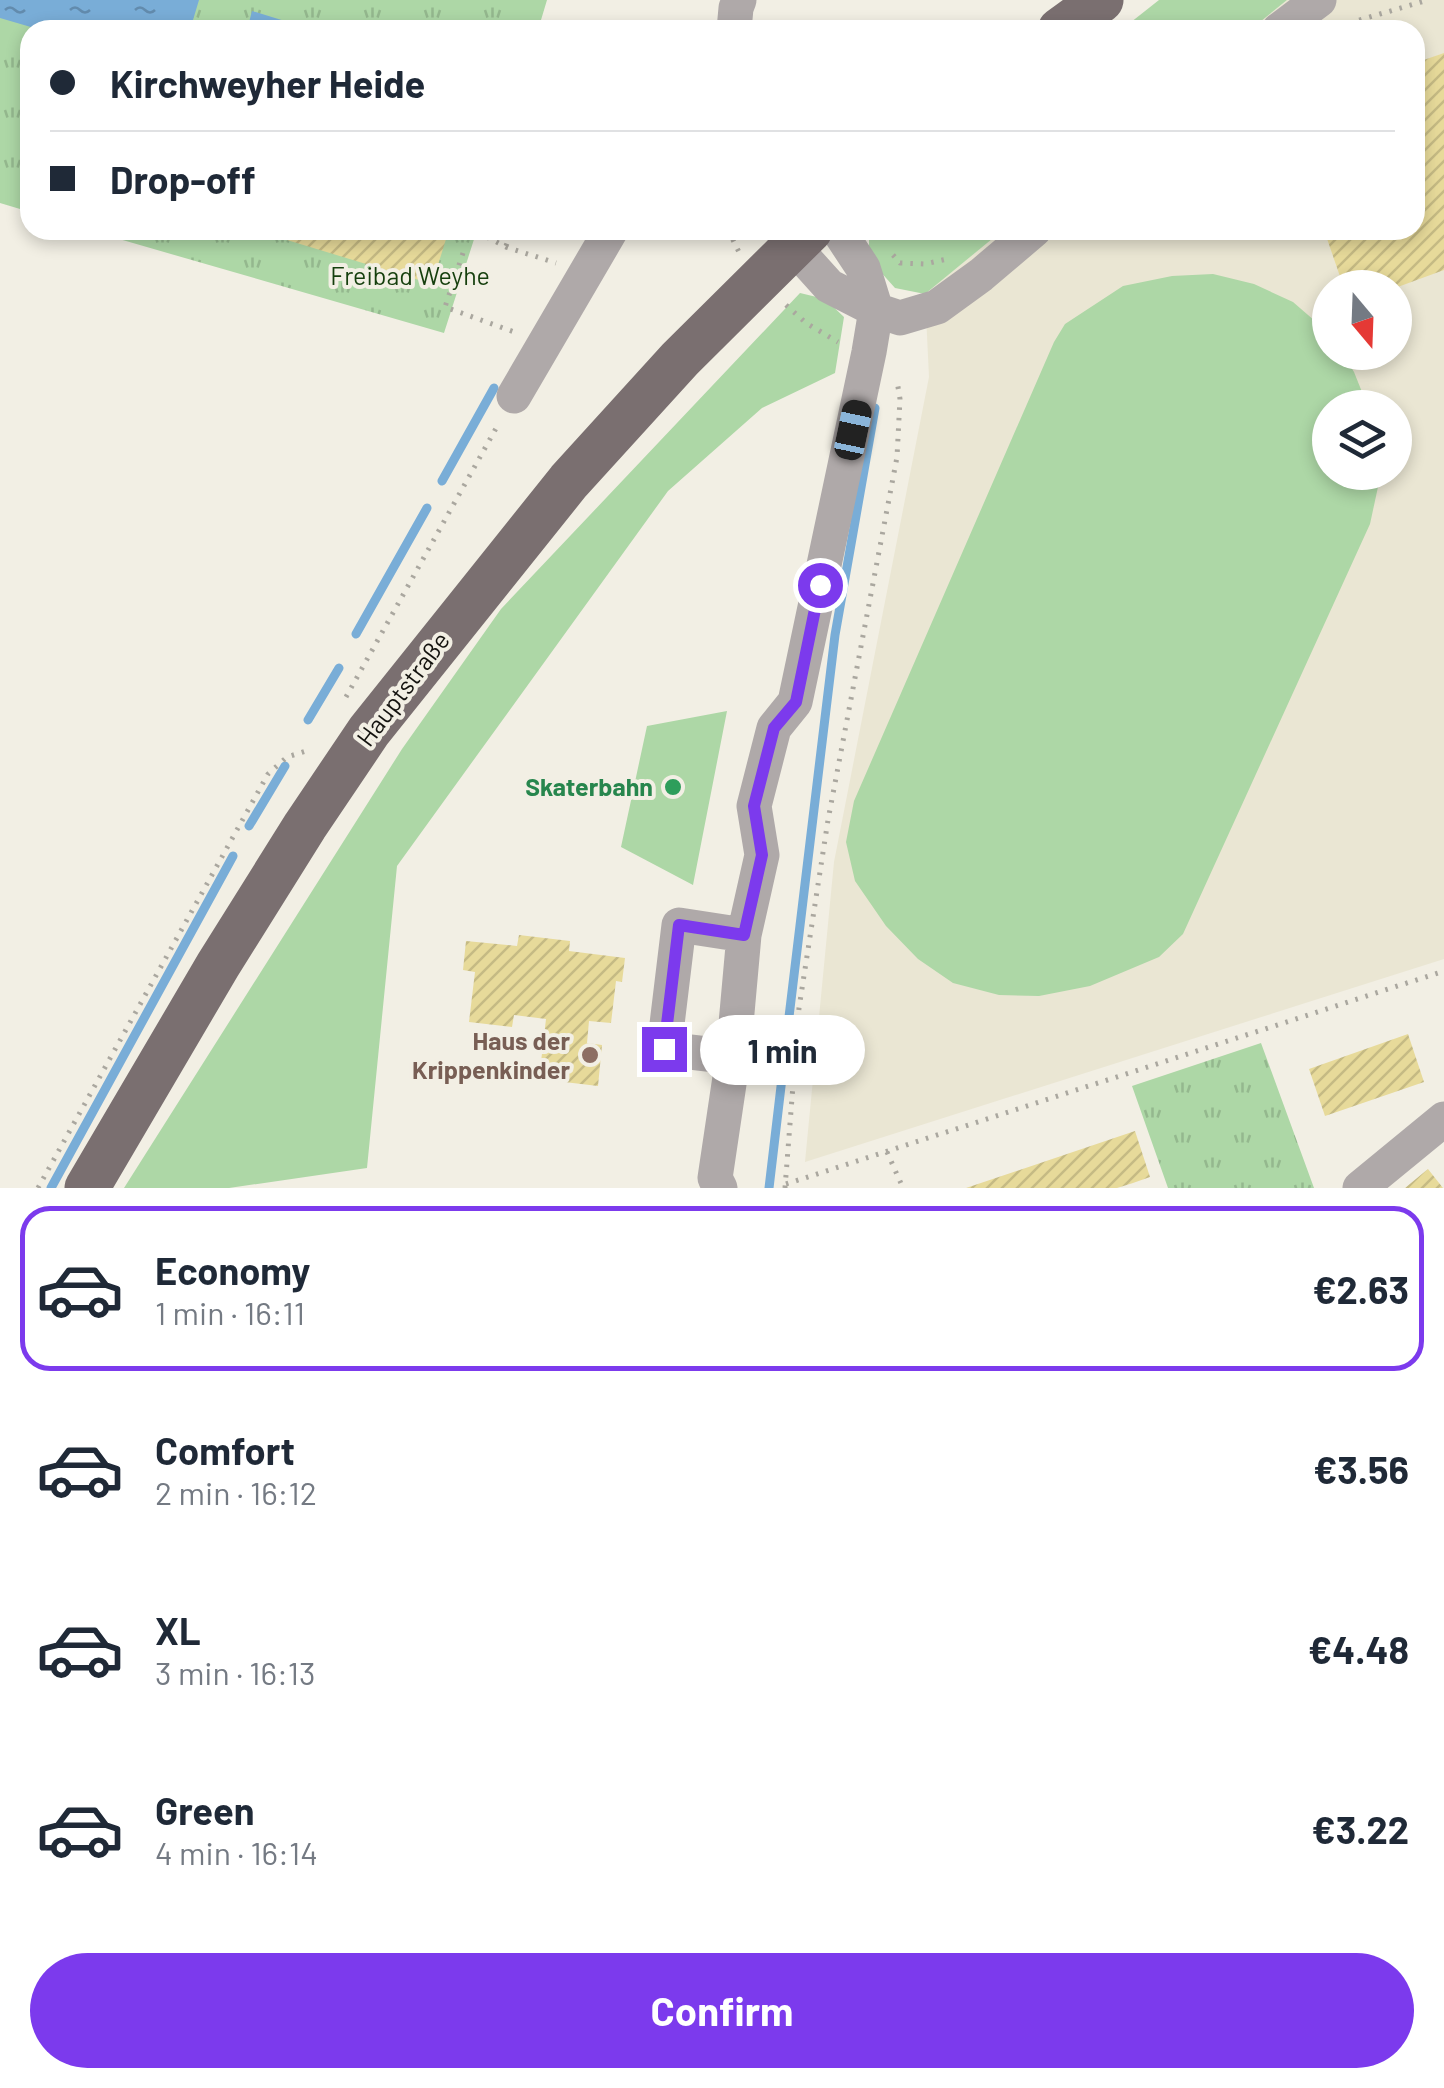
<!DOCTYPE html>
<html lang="en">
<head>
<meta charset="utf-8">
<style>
  :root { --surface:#fff; --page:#f6f6f7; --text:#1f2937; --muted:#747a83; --line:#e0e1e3; --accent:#7c3aed }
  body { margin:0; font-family:Barlow,sans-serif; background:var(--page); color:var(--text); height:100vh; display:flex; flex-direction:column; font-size:38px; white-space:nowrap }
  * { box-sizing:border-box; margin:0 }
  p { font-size:32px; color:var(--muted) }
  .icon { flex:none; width:55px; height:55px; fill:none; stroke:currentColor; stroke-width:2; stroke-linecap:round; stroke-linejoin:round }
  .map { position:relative; height:1188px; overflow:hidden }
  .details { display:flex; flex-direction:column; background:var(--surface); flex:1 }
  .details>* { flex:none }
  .banner { position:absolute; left:20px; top:20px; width:1405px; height:220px; border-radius:30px; box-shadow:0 5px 15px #0003; display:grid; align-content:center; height:220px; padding:0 30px; background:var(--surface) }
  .needle { width:65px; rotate:161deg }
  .buttons { position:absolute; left:1312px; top:270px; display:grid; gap:20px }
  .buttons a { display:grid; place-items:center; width:100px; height:100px; border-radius:50%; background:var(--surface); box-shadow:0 5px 15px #0003; font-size:50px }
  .end { position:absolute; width:45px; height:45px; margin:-22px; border:12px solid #7c3aed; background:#fff; box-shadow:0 0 0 5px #fff }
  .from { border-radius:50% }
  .bubble { position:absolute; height:70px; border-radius:35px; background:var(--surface); box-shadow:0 5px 15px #0003; font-size:32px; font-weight:700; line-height:70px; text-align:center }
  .car { position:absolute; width:30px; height:60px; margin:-30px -15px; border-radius:12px; box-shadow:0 0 8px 2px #0007; background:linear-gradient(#222 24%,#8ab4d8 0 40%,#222 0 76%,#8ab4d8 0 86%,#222 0) }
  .banner b { display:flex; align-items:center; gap:35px; height:95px; font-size:38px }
  .banner b+b { border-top:2px solid var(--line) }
  .banner i { width:25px; height:25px; background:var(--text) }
  ul { padding:18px 0 0; list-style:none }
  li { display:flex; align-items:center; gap:30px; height:165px; margin:0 20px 15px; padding:0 10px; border:5px solid transparent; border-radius:30px }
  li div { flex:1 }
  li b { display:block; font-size:38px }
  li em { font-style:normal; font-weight:700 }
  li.active { border-color:var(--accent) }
  li>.icon { width:90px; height:90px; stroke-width:1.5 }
  .primary-button { display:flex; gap:20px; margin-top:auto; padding:20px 30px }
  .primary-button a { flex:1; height:115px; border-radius:60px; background:var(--accent); color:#fff; font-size:40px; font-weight:700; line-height:115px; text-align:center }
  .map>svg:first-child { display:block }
  .built { fill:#eae6d3; fill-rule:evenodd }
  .green { fill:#add7a6 }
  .park { fill:url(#park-tufts) }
  .water { fill:url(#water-ripples) }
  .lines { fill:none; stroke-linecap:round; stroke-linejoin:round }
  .stream { stroke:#79add7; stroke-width:9 }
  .building { fill:url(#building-hatch) }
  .path { stroke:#aaa79f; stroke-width:5; stroke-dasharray:2.5 8; stroke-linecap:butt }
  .minor { stroke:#afa9a9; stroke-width:35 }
  .major { stroke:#7a6f70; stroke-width:45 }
  .route { stroke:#7c3aed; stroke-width:12 }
  .leisure-dot { fill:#2e9e5b; stroke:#f2efe4; stroke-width:4 }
  .education-dot { fill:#8d6e63; stroke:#f2efe4; stroke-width:4 }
  .labels { text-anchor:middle; stroke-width:8; stroke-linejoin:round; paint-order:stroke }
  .park-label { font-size:25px; fill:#153f0d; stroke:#f2efe4 }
  .street-label { font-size:25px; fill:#13120e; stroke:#f2efe4 }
  .leisure-label { font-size:25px; font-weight:bold; fill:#27864d; stroke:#f2efe4; text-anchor:end }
  .education-label { font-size:25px; font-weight:bold; fill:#785e54; stroke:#f2efe4; text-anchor:end }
</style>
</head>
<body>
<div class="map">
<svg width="1444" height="1188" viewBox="0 0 1444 1188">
  <defs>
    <pattern id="park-tufts" width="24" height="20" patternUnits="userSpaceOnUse" patternTransform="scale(2.5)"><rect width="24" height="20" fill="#add7a6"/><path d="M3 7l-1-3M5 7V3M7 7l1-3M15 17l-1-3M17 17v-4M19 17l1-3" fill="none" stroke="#94b88e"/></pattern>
    <pattern id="water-ripples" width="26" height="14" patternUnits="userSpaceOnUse" patternTransform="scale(2.5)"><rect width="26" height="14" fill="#79add7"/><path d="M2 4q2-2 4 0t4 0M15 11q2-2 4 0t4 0" fill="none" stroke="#628bad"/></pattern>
    <pattern id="building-hatch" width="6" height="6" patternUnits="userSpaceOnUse" patternTransform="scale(2.5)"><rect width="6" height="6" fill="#e7da9a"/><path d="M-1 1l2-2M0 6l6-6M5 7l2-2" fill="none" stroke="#c5ba84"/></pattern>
  </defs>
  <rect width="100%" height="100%" fill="#f2efe4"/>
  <!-- built -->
  <path class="built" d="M1287 0H1444V959L805 1162 834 862 929 377 925 294 1003 230H1415V30H1250ZM1330 288H1395V352H1330ZM1330 408H1395V472H1330Z"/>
  <!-- green -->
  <path class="green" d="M1159 0H1287L1250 30H1121Z
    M869 230H1003L925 294 895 288 869 259Z
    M1213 274 1254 284 1293 302 1330 334V352L1342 353 1354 372 1368 407 1330 408V472L1381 473 1370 524 1183 934 1159 957 1090 986 1039 996 999 995 953 983 918 959 886 926 855 881 846 842 854 801 1054 342 1065 324 1123 286 1172 276Z
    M800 293 825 299 844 317 835 373 762 408 668 491 397 866 367 1168 229 1188H124L402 749 501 609Z
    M727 711 693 885 621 847 647 726Z"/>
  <!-- park -->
  <path class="park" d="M0 0H547L538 30H30V212L0 203Z
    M88 230H477L444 333Z
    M1261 1043 1314 1188H1168L1132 1086Z"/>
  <!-- water -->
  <path class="water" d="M0 0H199L190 30H41L0 18Z
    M252 11 314 30H247Z"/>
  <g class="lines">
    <!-- stream -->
    <path class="stream" d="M442 481 494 388
      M356 634 427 508
      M308 720 339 668
      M249 826 285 766
      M785 1050 835 635 875 408
      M51 1188 233 856
      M769 1188 784 1061"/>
  </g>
  <!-- building -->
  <path class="building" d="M1444 53V270L1395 288H1364L1363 285 1344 288 1324 230H1415V63Z
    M254 230H463L461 240 447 236 432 284Z
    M519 935 570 941 569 951 625 958 622 982 616 981 611 1023 589 1021 587 1043 602 1045 598 1086 539 1079 546 1019 514 1015 512 1027 469 1022 475 972 463 970 466 941 517 946Z
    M1408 1034 1424 1082 1325 1116 1309 1069Z
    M1135 1131 1150 1177 1133 1183 1117 1188H966Z
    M1428 1169 1443 1188H1405Z"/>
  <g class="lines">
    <!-- path -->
    <path class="path" d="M1339 26 1428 0
      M476 230 487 237 490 230
      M728 230 739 252
      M487 237 506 247 556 263
      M506 246 512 230
      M463 253 445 307 517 333
      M893 255 900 263 925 264 947 259
      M786 305 806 323 838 342
      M346 697 499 423
      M763 1053 795 1054
      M887 1152 903 1188
      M786 1184 1444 971
      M38 1188 268 774 287 757 309 750
      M785 1188 799 1008 828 820 897 457 900 399 897 381"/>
    <!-- minor -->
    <path class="minor" d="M734 30 736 8 739 0
      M1279 30 1319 0
      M782 230 793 246 829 286 876 310 900 318 937 307 981 275 1034 230
      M514 396 611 230
      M733 1057 664 1049 679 925 744 935
      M720 1188 715 1178 733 1057 744 935 762 855 754 806 774 728 795 702 869 352 876 310 863 268 838 230
      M1360 1188 1444 1119"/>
    <!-- major -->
    <path class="major" d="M1060 30 1101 0
      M87 1188 218 965 305 826 369 731 569 481 680 359 810 230"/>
  </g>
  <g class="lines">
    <!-- route -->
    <path class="route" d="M664 1049 679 925 744 935 762 855 754 806 774 728 796 702 820 585"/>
  </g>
  <!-- markers -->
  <circle class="leisure-dot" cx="673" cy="787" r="10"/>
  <circle class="education-dot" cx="590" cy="1055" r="10"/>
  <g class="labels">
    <!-- park labels -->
    <g class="park-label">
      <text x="410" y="285">Freibad Weyhe</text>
    </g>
    <!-- street labels -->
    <g class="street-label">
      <text transform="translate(403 689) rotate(-53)" y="9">Hauptstraße</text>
    </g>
    <!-- leisure labels -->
    <g class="leisure-label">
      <text x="653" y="796">Skaterbahn</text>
    </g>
    <!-- education labels -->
    <g class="education-label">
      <text x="570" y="1050">Haus der<tspan x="570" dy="29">Krippenkinder</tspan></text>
    </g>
  </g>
</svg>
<div class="buttons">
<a><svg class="needle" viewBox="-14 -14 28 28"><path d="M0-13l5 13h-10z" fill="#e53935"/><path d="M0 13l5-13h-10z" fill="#747a83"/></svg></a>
<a><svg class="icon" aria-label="layers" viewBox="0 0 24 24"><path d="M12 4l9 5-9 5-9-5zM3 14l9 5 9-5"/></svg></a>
</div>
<i class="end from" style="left:820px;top:585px"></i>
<i class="end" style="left:664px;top:1049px"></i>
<div class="bubble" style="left:700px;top:1015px;width:165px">1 min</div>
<i class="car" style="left:853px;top:430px;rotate:12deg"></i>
<div class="banner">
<b><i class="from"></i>Kirchweyher Heide</b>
<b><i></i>Drop-off</b>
</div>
</div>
<section class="details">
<ul>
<li class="active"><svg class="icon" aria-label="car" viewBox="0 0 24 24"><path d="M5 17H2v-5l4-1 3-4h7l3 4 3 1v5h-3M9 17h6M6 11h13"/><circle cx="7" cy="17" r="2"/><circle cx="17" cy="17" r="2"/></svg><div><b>Economy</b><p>1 min · 16:11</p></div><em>€2.63</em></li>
<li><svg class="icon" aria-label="car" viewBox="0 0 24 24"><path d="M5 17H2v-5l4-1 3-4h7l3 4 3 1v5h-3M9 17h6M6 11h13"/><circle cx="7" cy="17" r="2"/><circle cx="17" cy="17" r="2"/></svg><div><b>Comfort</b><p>2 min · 16:12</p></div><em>€3.56</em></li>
<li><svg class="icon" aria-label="car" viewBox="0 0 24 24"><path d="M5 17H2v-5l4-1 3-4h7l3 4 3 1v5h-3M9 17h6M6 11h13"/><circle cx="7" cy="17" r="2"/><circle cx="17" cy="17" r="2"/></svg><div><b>XL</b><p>3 min · 16:13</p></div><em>€4.48</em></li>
<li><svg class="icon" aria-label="car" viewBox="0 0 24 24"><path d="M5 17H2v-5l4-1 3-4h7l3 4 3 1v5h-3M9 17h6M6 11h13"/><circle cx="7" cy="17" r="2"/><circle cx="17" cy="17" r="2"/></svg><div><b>Green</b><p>4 min · 16:14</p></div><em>€3.22</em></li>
</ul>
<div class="primary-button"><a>Confirm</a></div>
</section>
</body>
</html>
